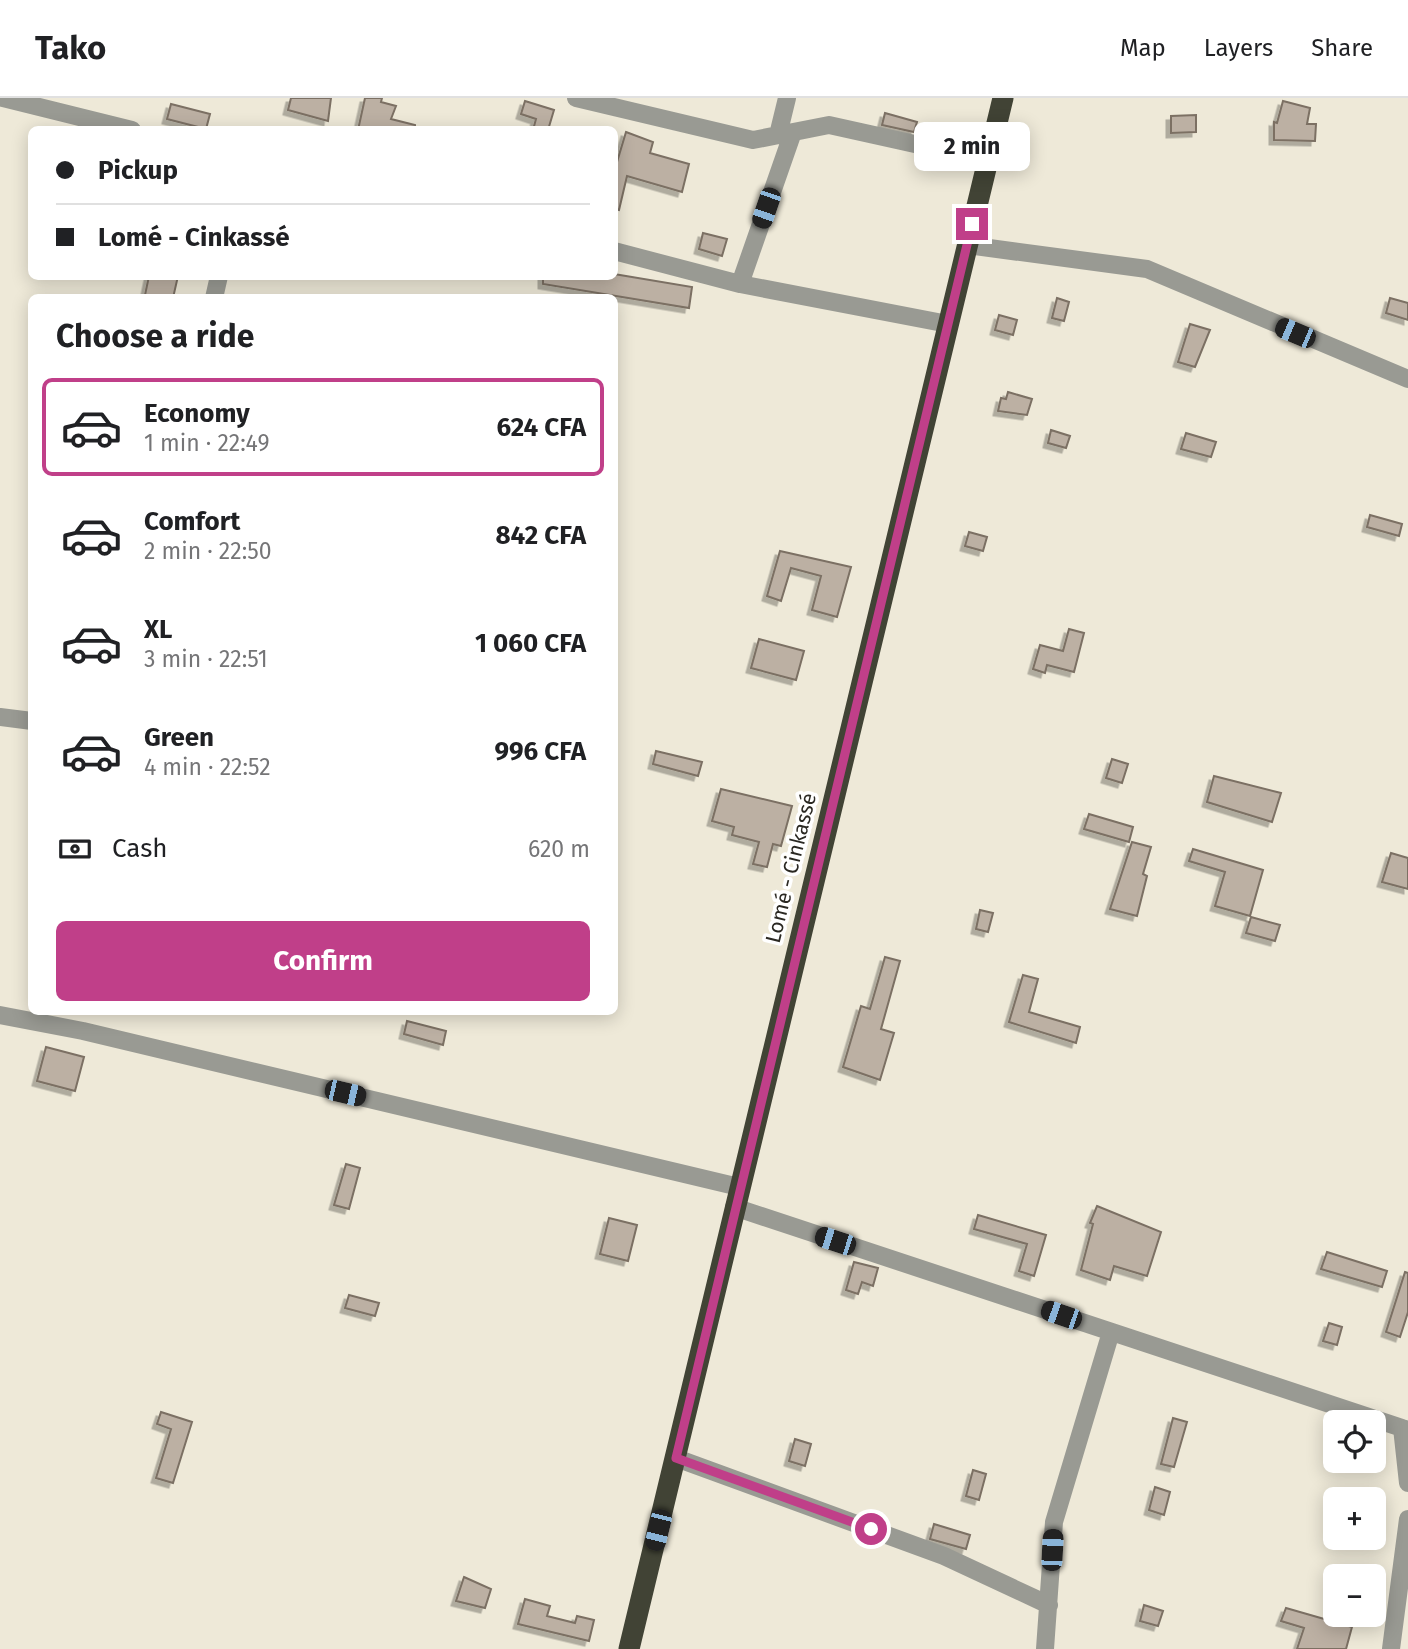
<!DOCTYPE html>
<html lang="en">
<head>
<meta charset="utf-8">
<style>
  :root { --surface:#fff; --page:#f6f6f6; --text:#202124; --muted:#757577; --line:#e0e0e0; --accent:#c03f89 }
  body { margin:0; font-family:"Fira Sans",sans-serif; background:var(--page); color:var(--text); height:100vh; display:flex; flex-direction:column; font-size:26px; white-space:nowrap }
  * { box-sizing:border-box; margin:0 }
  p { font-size:23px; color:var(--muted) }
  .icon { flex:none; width:38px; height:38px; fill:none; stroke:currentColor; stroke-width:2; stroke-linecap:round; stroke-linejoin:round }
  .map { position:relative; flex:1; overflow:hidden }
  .sheet { position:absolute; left:28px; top:196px; width:590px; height:721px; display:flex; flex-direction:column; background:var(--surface); border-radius:10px; box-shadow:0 4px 18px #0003 }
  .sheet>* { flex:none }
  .banner { position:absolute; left:28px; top:28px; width:590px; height:154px; border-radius:10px; box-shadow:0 4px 18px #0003; display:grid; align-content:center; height:154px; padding:0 28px; background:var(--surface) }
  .tools { position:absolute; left:1323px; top:1312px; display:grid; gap:14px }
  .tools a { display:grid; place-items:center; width:63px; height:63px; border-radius:10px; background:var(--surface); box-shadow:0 4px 18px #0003; font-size:35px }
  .end { position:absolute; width:32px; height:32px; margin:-16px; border:9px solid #c03f89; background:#fff; box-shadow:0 0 0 4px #fff }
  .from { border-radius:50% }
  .bubble { position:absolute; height:49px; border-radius:10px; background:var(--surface); box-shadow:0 4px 18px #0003; font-size:23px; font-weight:700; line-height:49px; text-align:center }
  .car { position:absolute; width:21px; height:42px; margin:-21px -10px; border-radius:9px; box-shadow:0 0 5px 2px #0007; background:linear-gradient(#222 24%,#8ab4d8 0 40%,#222 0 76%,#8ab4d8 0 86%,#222 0) }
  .banner b { display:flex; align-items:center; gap:24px; height:66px; font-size:26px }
  .banner b+b { border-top:2px solid var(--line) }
  .banner i { width:18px; height:18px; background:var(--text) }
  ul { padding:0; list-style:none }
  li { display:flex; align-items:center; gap:21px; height:98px; margin:0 14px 10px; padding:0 14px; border:4px solid transparent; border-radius:10px }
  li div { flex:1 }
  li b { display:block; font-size:26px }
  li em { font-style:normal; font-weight:700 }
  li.active { border-color:var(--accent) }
  li>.icon { width:63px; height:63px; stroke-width:1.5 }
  h2 { padding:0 28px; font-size:32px; line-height:84px }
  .pay { display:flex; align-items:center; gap:18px; height:77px; padding:0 28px; font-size:26px }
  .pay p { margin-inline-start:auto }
  .cta { display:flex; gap:14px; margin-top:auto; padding:14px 28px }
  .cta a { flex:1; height:80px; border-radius:10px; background:var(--accent); color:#fff; font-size:28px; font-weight:700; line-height:80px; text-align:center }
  header { display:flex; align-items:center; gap:42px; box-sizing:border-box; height:98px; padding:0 35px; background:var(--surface); border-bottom:2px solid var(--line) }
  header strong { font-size:33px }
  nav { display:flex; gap:38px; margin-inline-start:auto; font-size:24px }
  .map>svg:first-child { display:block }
  .building { fill:#bcb0a3; stroke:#7b7064; stroke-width:2; filter:url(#shadow) }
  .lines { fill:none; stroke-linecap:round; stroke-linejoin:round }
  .minor { stroke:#999a93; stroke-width:18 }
  .highway { stroke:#414335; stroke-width:21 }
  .route { stroke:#c03f89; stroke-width:9 }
  .labels { text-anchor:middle; stroke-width:7; stroke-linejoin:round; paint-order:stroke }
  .street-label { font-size:21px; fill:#2a2822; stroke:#fff }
</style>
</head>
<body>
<header>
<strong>Tako</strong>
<nav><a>Map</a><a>Layers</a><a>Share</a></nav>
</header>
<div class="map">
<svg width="1408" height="1551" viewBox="0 0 1408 1551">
  <defs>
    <filter id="shadow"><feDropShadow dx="-4.5" dy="4.5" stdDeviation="0" flood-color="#0004"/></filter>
  </defs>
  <rect width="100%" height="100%" fill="#eee9d8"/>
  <!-- building -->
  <path class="building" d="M291 0H331L328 23 288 12Z
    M365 0H382L381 4 396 8 391 21 415 27V32H358Z
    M525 3 554 12 548 32H533L536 21 521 16Z
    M1283 3 1310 10 1307 26H1316L1315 43 1274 42V24L1277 25Z
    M171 6 210 16 206 31 167 21Z
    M885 15 917 24 914 34 882 27Z
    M1196 17V34L1171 35V18Z
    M626 34 653 44 650 55 689 66 682 94 627 78 619 112 614 111V74Z
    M703 135 727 141 722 158 699 151Z
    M614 176 692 189 689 210 543 186V178H614Z
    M149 178H178L173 200 145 197Z
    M1057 200 1069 204 1064 223 1052 220Z
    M1390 200 1408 205V222L1386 215Z
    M999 217 1017 222 1013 237 995 232Z
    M1190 226 1210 232 1195 269 1178 264Z
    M1008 294 1032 301 1027 317 998 313 1001 300 1006 301Z
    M1051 332 1070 338 1066 350 1048 345Z
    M1186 335 1216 344 1211 359 1181 351Z
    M1370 417 1402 426 1399 438 1367 429Z
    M969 434 987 439 983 453 965 448Z
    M780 453 851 469 837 519 812 512 821 478 791 470 781 503 767 498Z
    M1069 531 1084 535 1074 574 1047 567 1045 575 1033 571 1040 547 1063 553Z
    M759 541 804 553 796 582 751 570Z
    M656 653 702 664 698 678 653 666Z
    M1112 661 1128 666 1122 685 1106 680Z
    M1214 678 1281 695 1272 724 1207 704Z
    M721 691 792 708 781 748 773 746 767 769 753 766 759 744 732 737 734 729 712 723Z
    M1089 716 1133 729 1129 744 1084 731Z
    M1132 744 1151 749 1143 776 1147 778 1137 818 1110 811Z
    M1193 751 1263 772 1250 818 1215 808 1225 774 1189 763Z
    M1391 755 1408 760V791L1382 784Z
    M980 812 993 815 988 834 976 831Z
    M1251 819 1280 827 1275 843 1246 835Z
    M885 859 900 863 881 931 894 935 880 982 843 969 861 908 870 911Z
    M1023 877 1038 881 1029 914 1080 929 1076 945 1009 924Z
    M407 923 446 933 443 947 404 936Z
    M46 949 84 959 75 993 37 983Z
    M346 1066 360 1070 349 1111 334 1107Z
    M1097 1108 1161 1134 1147 1178 1114 1168 1110 1182 1081 1172 1093 1126 1090 1125Z
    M978 1117 1046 1137 1034 1178 1019 1173 1027 1146 974 1131Z
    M609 1120 637 1127 628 1163 600 1156Z
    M1327 1154 1387 1173 1382 1189 1321 1171Z
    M854 1164 878 1170 873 1188 862 1184 858 1196 846 1192Z
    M1405 1174 1408 1175V1214L1400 1239 1386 1234Z
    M349 1197 379 1205 375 1218 345 1210Z
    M1329 1225 1342 1229 1337 1247 1323 1243Z
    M161 1314 192 1324 173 1385 156 1380 171 1331 157 1326Z
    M1173 1320 1187 1324 1174 1369 1161 1366Z
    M795 1341 811 1346 805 1368 789 1363Z
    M973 1372 986 1376 979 1402 966 1398Z
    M1155 1389 1170 1394 1164 1417 1149 1412Z
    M934 1426 970 1437 966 1451 930 1441Z
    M464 1479 491 1491 485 1510 456 1503Z
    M525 1501 550 1508 547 1518 575 1525 577 1518 594 1522 589 1543 518 1526Z
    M1144 1507 1163 1513 1158 1528 1140 1523Z
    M1286 1510 1352 1529 1346 1551H1297L1304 1530 1281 1523Z"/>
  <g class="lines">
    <!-- minor -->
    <path class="minor" d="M3 0 132 32
      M576 0 753 42 829 27 987 62
      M778 37 787 0
      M967 147 1147 171 1408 281
      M614 153 740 186 948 226
      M740 186 793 34
      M214 200 219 178
      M0 619 32 623
      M0 917 83 933 739 1089
      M734 1109 1408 1332
      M1402 1330 1408 1385
      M676 1360 944 1458 1049 1507
      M1045 1551 1054 1424 1111 1234
      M1391 1551 1408 1421"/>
    <!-- highway -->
    <path class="highway" d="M629 1551 1003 0"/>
  </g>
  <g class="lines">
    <!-- route -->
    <path class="route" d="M871 1431 676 1360 972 126"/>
  </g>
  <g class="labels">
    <!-- street labels -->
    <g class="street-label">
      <text transform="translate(791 770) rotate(-76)" y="7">Lomé - Cinkassé</text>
    </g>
  </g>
</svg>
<div class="tools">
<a><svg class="icon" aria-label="locate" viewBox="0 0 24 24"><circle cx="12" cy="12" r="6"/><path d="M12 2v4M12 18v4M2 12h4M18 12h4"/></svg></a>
<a>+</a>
<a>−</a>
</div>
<i class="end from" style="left:871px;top:1431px"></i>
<i class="end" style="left:972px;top:126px"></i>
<div class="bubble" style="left:914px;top:24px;width:116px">2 min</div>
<i class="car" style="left:766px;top:110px;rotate:199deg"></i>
<i class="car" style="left:1295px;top:235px;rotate:293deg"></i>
<i class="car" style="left:345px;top:995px;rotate:103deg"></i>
<i class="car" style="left:835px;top:1143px;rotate:288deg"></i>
<i class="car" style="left:1061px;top:1217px;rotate:289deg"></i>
<i class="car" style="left:658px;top:1432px;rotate:194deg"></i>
<i class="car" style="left:1052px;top:1452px;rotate:3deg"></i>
<div class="banner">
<b><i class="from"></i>Pickup</b>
<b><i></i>Lomé - Cinkassé</b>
</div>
<section class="sheet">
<h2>Choose a ride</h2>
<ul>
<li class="active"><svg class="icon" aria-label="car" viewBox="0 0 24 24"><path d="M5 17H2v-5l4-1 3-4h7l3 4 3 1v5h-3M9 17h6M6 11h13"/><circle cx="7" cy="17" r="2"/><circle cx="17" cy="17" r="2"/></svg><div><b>Economy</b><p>1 min · 22:49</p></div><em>624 CFA</em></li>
<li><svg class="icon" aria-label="car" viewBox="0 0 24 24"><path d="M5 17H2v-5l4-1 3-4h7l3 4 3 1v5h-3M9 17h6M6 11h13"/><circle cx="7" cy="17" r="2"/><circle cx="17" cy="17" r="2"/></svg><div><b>Comfort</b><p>2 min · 22:50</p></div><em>842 CFA</em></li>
<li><svg class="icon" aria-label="car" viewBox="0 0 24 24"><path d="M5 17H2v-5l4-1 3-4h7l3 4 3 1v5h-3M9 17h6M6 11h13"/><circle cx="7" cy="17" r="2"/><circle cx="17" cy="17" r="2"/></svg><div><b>XL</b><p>3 min · 22:51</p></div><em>1 060 CFA</em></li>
<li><svg class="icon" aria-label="car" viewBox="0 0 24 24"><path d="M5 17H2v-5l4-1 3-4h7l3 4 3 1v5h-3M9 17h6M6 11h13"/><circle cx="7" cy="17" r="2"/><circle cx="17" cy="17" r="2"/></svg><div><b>Green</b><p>4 min · 22:52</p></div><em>996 CFA</em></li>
</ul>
<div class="pay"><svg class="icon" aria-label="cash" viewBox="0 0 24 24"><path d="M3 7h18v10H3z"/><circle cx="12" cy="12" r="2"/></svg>Cash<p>620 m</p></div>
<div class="cta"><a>Confirm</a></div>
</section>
</div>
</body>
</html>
